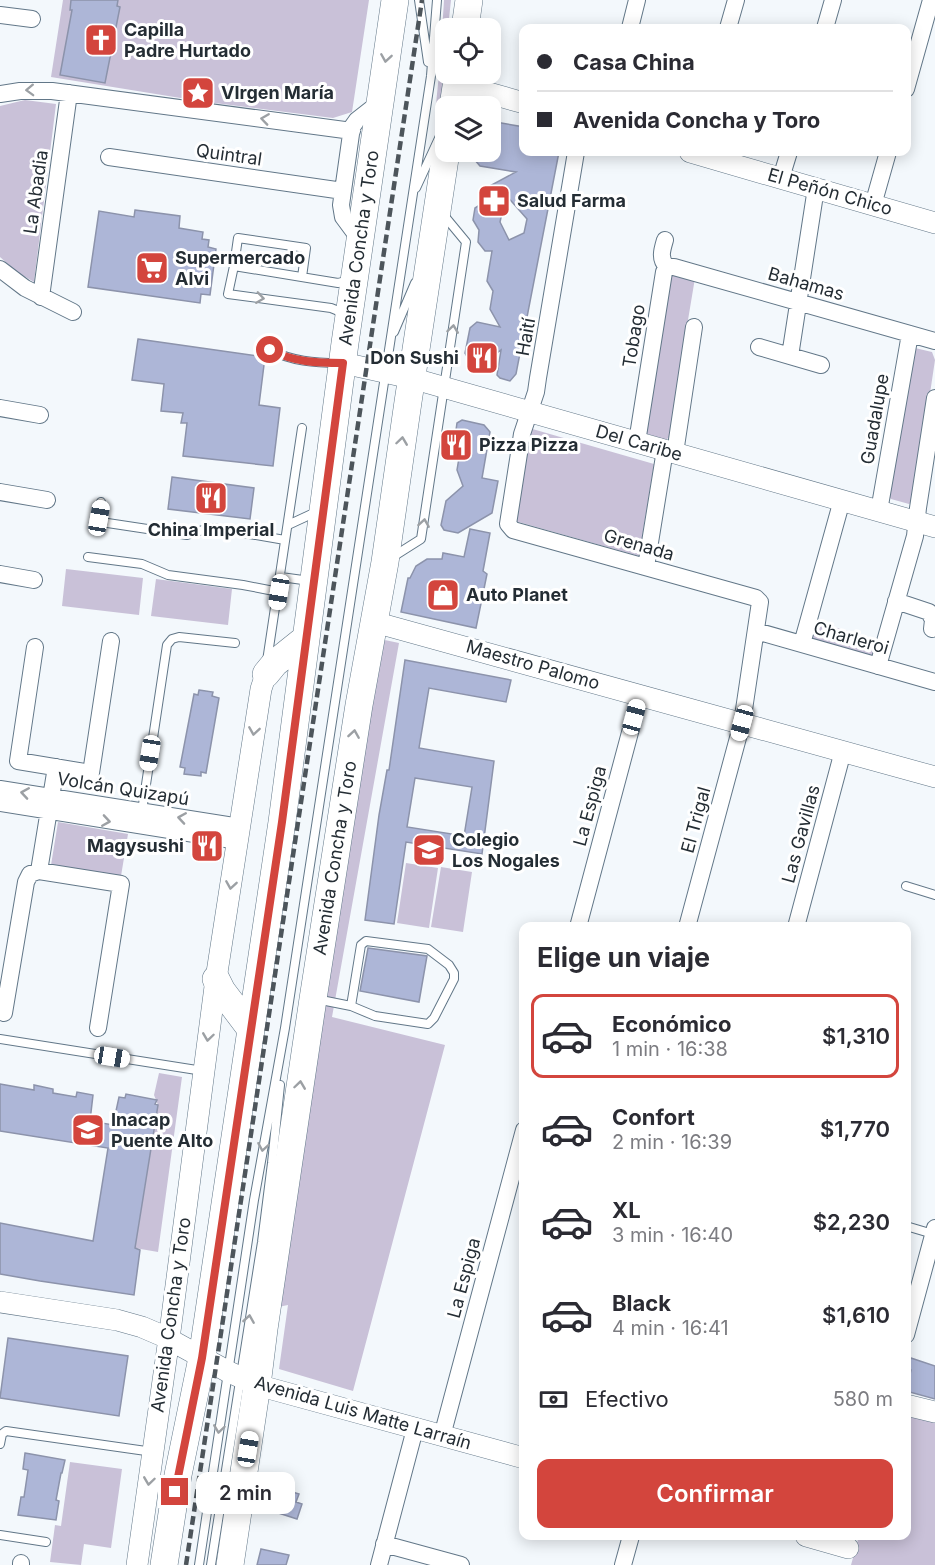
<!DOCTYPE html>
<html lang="es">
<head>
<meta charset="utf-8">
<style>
  :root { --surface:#fff; --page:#f7f7f7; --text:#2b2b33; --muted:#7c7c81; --line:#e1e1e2; --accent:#d3453d }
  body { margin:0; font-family:Inter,sans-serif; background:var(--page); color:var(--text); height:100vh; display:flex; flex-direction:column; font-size:22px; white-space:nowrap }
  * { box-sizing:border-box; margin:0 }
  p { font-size:20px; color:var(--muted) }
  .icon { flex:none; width:33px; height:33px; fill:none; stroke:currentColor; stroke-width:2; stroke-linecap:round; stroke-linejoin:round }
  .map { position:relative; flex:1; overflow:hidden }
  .drawer { position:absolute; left:519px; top:922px; width:392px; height:618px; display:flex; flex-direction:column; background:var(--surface); border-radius:12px; box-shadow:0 3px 15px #0003 }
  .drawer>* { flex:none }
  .guide { position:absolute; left:519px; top:24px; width:392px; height:132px; border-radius:12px; box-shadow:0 3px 15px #0003; display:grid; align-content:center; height:132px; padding:0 18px; background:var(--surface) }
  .controls { position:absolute; left:435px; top:18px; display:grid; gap:12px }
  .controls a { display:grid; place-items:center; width:66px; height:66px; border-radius:12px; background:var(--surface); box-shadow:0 3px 15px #0003; font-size:30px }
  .end { position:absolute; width:27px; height:27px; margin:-14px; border:8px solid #d3453d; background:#fff; box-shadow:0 0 0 3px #fff }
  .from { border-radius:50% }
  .bubble { position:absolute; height:42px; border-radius:12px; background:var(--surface); box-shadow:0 3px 15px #0003; font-size:20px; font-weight:600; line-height:42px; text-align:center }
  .car { position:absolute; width:18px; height:36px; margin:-18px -9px; border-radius:8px; box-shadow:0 0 4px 2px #0007; background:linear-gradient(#fff 24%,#345 0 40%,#fff 0 76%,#345 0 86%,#fff 0) }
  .guide b { display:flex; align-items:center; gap:21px; height:57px; font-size:22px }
  .guide b+b { border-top:2px solid var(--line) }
  .guide i { width:15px; height:15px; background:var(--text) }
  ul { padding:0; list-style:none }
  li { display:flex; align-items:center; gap:18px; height:84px; margin:0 12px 9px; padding:0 6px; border:3px solid transparent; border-radius:12px }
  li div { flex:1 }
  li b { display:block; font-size:22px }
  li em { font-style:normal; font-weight:600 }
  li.active { border-color:var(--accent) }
  li>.icon { width:54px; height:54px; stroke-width:1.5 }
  h2 { padding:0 18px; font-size:27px; line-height:72px }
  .pay { display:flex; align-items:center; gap:15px; height:66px; padding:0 18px; font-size:22px }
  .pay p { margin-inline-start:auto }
  .primary-button { display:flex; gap:12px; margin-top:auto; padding:12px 18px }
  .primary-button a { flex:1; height:69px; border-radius:12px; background:var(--accent); color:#fff; font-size:24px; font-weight:600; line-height:69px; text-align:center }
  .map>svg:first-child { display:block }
  .green { fill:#c9c1d8 }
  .building { fill:#adb6d7; stroke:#8c93ab; stroke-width:1.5; fill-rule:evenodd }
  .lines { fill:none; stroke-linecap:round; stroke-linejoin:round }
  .service-casing { stroke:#627788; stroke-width:10 }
  .minor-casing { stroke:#627788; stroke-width:18 }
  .tertiary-casing { stroke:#627788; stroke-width:22 }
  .primary-casing { stroke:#627788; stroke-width:28 }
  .service { stroke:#fff; stroke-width:8 }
  .minor { stroke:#fff; stroke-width:16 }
  .tertiary { stroke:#fff; stroke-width:21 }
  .primary { stroke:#fff; stroke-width:27 }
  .rail { stroke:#4d555b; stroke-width:4.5; stroke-dasharray:9 4.5; stroke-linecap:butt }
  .oneway { stroke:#9ca0a4 }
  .route { stroke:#d3453d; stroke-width:8 }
  .labels { text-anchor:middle; stroke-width:6; stroke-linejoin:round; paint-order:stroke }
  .poi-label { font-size:18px; font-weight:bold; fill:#242d34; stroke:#fff; text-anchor:start }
  .street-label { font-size:18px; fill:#242d34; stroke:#fff }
</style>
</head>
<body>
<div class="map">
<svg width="935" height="1565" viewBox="0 0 935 1565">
  <rect width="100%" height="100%" fill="#f3f8fc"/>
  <!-- green -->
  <path class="green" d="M63 0H369L352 112 333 118 199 101 51 77Z
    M444 0H451L448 28H446V77L440 115 437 120 435 114 440 64Z
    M25 100 56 104 34 282 17 272 0 257V106Z
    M675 273 695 278 688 320 690 321 671 435 666 440 647 434 644 426 670 278Z
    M915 348 932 352 935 360 914 500 909 504 891 499 889 496Z
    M529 428 654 464 639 556 515 521Z
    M66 569 143 578 139 615 62 606Z
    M156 579 232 589 228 625 151 616Z
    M814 621 878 640 872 660 811 642Z
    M380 639 399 643 332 1017 445 1045 353 1391 279 1369 288 1305 278 1307Z
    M58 822 128 834 121 876 51 865Z
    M406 863 438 868 429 928 397 923Z
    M441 867 472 872 463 932 431 927Z
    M159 1073 182 1077 158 1252 135 1248 158 1105 154 1095Z
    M911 1415 935 1421V1565H851L859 1536H906V1417Z
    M70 1462 122 1469 111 1548 84 1544 81 1565 50 1562 55 1525 61 1526Z"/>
  <!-- building -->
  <path class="building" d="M71 0H118L117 6 120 7 105 83 60 75 72 10H70Z
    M490 121 524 127V152H559L516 374 510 381 500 378 497 375 501 350 482 364 469 360 465 353 470 328 477 322 500 327 490 309 493 291 487 281 492 251H485L478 242 479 230 473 220 475 208 483 203 486 188 516 172 480 166 468 152H490ZM506 195 527 219 524 233 509 240 500 222Z
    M135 210 180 216 179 228 203 232 202 239 209 240 208 247 216 249 210 295 201 294 200 303 88 287 99 211 134 217Z
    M138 339 265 357 259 405 280 408 273 466 183 456 187 423H181L183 413 161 411 164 384 132 380Z
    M462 420 484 425 490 432 482 478 498 481 492 513 458 533 444 530 441 525 446 501 463 486 457 470 460 452 454 444 457 423Z
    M172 477 254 488 250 519 168 509Z
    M470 529 490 533 483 571 487 574 476 628 401 612 408 578H410L416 566 427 559H442L443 553 464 557Z
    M405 660 511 680 506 702 429 688 419 748 494 761 482 854 406 842 394 924 365 920 379 815 387 770H389ZM415 778 472 787 464 836 407 827Z
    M199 690 213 692 212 696 219 698 206 773 201 772V776L184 774 185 768 180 767 194 694 198 695Z
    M368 948 427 956 419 1002 360 991Z
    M0 1084 34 1090V1085L53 1089V1093L76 1097 77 1092 93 1095 90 1121 113 1125 119 1097 125 1098 126 1094 157 1100 155 1104 158 1105 135 1248 140 1250 134 1295 40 1281 0 1274V1223L93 1241 108 1148 0 1131Z
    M8 1338 128 1356 119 1416 0 1398Z
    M911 1358 935 1366V1399L906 1391 911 1370 907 1369Z
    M25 1453 65 1460 62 1473H61L56 1500 59 1501 56 1520 18 1515 21 1497H24L28 1470 23 1469Z
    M273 1486 299 1494 296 1502 302 1504 297 1519 266 1509Z
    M261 1549 289 1555 286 1565H257Z"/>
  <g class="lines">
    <!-- service casing -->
    <g class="service-casing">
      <path id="service" d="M419 0 428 62
        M416 188 446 123
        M234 266 238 238 306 248 302 277
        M345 316 336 310 331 308 228 294 234 266 338 283 350 280
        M394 332 415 283
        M270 350C292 361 314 363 339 363
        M101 502 99 518 101 522 187 535 209 528 220 529 285 540
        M288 525 316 512
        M88 557 142 564 168 575 243 585 279 592
        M391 558 421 539 466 242 442 213
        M281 577 310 581
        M267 661 302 428
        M142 811 167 645 172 639 179 637 235 643
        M906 886 935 895
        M316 999 351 1006 375 1016 428 1024 434 1018 454 979V973L449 965 428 949 366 941 361 945 351 1006
        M0 1039 203 1071
        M906 1226 933 1234
        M0 1444 2 1434 6 1431 153 1452
        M0 1535 46 1542
        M199 1565 254 1200 285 1028 431 76 437 0
        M211 1565 262 1242 272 1163 280 1085"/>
    </g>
    <!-- minor casing -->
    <g class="minor-casing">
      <path id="minor" d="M0 15 32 19
        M630 28 637 0
        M728 28 736 0
        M825 28 833 0
        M906 89 931 0
        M0 94 20 91H52L352 131
        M576 152 538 378 536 392 522 434 508 524 513 530 756 598 760 602 742 723 687 927
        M109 157 343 191
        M781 178 789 152
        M873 205 888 152
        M360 240 343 217 341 205 352 127 357 120 380 102
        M665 240C662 250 659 259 667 267
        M667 267H674L935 341
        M0 269 25 288 73 312
        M41 297 69 93
        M759 347 821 365
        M790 356 816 188
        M0 408 40 415
        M637 442 664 272 667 267
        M675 453 694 327
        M0 492 47 500
        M879 511 910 334
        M646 567 665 450
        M0 574 34 580
        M896 601 929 612 933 620 932 629
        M756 631 935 682
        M802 644 842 500
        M35 647 18 761 91 773 111 641
        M878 666 915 536 918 508 935 398
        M0 789 240 827
        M0 803 238 841
        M39 871 56 767
        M578 927 640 695
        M796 927 843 751
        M4 1013 26 882 30 874 39 871 121 884 98 1028
        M906 1335 935 1228
        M442 1436 524 1130
        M384 1544 461 1565
        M21 1565V1563
        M379 1565 415 1429
        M623 1565 631 1536"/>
    </g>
    <!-- tertiary casing -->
    <g class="tertiary-casing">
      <path id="tertiary" d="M457 84 524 103
        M690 152 935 223
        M343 363 411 378 935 527
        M374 622 935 777
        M0 1302 117 1320 142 1327 163 1336 227 1371 257 1385 524 1458
        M906 1405 935 1412
        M806 1536 848 1548
        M137 1565 171 1324 216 979 261 689 266 674"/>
    </g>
    <!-- primary casing -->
    <g class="primary-casing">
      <path id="primary" d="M465 28 469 0
        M453 106 458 74
        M266 674 275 663 305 639
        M216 979 222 991 250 1028
        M164 1565 178 1475 202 1358 282 822 345 343 395 0
        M230 1565 257 1385 264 1329 313 999 359 705 385 562 408 402 446 152"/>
    </g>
    <!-- service -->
    <use href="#service" class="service"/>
    <!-- minor -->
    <use href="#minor" class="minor"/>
    <!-- tertiary -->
    <use href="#tertiary" class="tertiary"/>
    <!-- primary -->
    <use href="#primary" class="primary"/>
    <!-- rail -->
    <path class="rail" d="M186 1565 422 0"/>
  </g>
  <!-- one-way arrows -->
  <defs><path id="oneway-chevron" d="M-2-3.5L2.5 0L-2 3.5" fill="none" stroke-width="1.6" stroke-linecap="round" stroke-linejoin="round" transform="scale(1.5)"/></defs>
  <g class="oneway">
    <use href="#oneway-chevron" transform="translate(386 58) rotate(99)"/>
    <use href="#oneway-chevron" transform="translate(30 90) rotate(178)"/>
    <use href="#oneway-chevron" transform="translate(265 119) rotate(-172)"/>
    <use href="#oneway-chevron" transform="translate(260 298) rotate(8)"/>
    <use href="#oneway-chevron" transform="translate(453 329) rotate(-82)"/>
    <use href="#oneway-chevron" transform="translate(402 441) rotate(-82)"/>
    <use href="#oneway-chevron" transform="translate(424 523) rotate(-81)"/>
    <use href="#oneway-chevron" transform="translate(254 731) rotate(99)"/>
    <use href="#oneway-chevron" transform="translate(354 734) rotate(-81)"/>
    <use href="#oneway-chevron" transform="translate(25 793) rotate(-171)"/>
    <use href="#oneway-chevron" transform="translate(182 818) rotate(-171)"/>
    <use href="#oneway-chevron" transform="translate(106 821) rotate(9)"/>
    <use href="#oneway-chevron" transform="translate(231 885) rotate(99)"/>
    <use href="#oneway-chevron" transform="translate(208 1037) rotate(98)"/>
    <use href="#oneway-chevron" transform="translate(300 1085) rotate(-82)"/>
    <use href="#oneway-chevron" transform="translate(263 1147) rotate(100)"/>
    <use href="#oneway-chevron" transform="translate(249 1319) rotate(-81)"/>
    <use href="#oneway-chevron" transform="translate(219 1429) rotate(98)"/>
    <use href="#oneway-chevron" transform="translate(149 1481) rotate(98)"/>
  </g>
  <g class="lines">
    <!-- route -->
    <path class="route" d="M175 1492 202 1358 282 822 343 363C316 363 294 362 270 350"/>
  </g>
  <!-- icons -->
  <defs>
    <g id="church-square" transform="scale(1.725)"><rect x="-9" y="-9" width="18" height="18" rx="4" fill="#d3453d" stroke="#fff"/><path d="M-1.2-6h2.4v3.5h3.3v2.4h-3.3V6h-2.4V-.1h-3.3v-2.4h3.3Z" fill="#fff"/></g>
    <g id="sight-square" transform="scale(1.725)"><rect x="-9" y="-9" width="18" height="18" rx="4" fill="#d3453d" stroke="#fff"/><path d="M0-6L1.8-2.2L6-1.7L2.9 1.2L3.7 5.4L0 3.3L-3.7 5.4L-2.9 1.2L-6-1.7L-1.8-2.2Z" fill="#fff"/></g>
    <g id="pharmacy-square" transform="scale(1.725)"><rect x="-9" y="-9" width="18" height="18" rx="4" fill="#d3453d" stroke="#fff"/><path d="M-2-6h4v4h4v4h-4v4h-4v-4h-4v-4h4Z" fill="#fff"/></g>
    <g id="supermarket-square" transform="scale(1.725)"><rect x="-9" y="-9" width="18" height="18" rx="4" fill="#d3453d" stroke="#fff"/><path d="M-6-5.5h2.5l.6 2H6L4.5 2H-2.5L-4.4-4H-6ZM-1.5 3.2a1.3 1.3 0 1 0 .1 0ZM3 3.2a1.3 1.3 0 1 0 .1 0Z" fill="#fff"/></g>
    <g id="restaurant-square" transform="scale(1.725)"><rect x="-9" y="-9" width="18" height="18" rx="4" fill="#d3453d" stroke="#fff"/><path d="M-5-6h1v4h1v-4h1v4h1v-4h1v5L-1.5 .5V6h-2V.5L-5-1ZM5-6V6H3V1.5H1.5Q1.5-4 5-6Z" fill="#fff"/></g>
    <g id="shop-square" transform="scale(1.725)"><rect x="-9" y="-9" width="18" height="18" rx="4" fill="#d3453d" stroke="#fff"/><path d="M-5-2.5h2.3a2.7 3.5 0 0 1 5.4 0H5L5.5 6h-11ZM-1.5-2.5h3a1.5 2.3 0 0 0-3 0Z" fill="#fff"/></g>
    <g id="school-square" transform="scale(1.725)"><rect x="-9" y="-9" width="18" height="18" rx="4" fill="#d3453d" stroke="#fff"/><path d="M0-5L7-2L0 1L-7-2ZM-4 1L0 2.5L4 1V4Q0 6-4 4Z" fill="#fff"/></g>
    <g id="university-square" transform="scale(1.725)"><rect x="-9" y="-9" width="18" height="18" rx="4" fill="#d3453d" stroke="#fff"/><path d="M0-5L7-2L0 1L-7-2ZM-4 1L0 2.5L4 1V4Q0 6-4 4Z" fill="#fff"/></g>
  </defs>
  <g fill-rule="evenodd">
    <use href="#church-square" x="101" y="40"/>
    <use href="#sight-square" x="198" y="93"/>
    <use href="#pharmacy-square" x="494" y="201"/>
    <use href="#supermarket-square" x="152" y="268"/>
    <use href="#restaurant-square" x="482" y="358"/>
    <use href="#restaurant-square" x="456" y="445"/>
    <use href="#restaurant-square" x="211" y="498"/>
    <use href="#shop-square" x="443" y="595"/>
    <use href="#restaurant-square" x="207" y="846"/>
    <use href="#school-square" x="429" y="850"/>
    <use href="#university-square" x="88" y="1130"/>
  </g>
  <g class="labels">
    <!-- poi labels -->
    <g class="poi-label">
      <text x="124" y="36">Capilla<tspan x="124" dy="21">Padre Hurtado</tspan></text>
      <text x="221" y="99">VIrgen María</text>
      <text x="517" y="207">Salud Farma</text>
      <text x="175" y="264">Supermercado<tspan x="175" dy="21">Alvi</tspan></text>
      <text x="459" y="364" text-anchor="end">Don Sushi</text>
      <text x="479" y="451">Pizza Pizza</text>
      <text x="211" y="536" text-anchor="middle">China Imperial</text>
      <text x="466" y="601">Auto Planet</text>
      <text x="452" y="846">Colegio<tspan x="452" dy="21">Los Nogales</tspan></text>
      <text x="184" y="852" text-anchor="end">Magysushi</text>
      <text x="111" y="1126">Inacap<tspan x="111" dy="21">Puente Alto</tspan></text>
    </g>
    <!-- street labels -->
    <g class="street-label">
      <text transform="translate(229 155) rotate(8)" y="6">Quintral</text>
      <text transform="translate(36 192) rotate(-82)" y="6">La Abadia</text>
      <text transform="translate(830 192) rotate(16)" y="6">El Peñón Chico</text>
      <text transform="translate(359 248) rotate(-82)" y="6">Avenida Concha y Toro</text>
      <text transform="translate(806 284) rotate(16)" y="6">Bahamas</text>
      <text transform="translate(634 336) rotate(-81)" y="6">Tobago</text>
      <text transform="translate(526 337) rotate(-80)" y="6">Haití</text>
      <text transform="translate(875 419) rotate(-80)" y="6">Guadalupe</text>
      <text transform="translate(639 443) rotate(16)" y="6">Del Caribe</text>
      <text transform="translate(639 545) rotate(16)" y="6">Grenada</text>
      <text transform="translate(851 638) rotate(16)" y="6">Charleroi</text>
      <text transform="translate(533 665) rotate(16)" y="6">Maestro Palomo</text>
      <text transform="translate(123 789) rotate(9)" y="6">Volcán Quizapú</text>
      <text transform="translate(590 806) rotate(-75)" y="6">La Espiga</text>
      <text transform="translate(696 820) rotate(-75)" y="6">El Trigal</text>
      <text transform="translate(801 834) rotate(-75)" y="6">Las Gavillas</text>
      <text transform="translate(335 858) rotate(-81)" y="6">Avenida Concha y Toro</text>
      <text transform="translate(464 1278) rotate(-75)" y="6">La Espiga</text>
      <text transform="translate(171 1315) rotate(-82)" y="6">Avenida Concha y Toro</text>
      <text transform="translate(363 1413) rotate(16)" y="6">Avenida Luis Matte Larraín</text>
    </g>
  </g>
</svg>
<div class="controls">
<a><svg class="icon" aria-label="locate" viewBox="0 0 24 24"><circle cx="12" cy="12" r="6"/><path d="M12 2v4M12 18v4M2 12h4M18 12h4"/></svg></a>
<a><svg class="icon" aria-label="layers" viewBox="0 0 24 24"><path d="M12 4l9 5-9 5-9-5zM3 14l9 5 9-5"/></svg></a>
</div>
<i class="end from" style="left:270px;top:350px"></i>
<i class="end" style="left:175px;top:1492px"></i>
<div class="bubble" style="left:196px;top:1472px;width:99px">2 min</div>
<i class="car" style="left:99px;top:518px;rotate:10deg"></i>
<i class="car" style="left:279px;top:592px;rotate:189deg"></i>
<i class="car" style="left:634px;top:717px;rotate:15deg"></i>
<i class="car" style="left:742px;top:723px;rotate:195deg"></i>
<i class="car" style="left:150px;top:753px;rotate:189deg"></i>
<i class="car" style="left:112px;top:1057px;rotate:99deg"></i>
<i class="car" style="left:248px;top:1449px;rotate:9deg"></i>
<div class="guide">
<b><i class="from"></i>Casa China</b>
<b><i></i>Avenida Concha y Toro</b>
</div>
<section class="drawer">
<h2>Elige un viaje</h2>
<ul>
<li class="active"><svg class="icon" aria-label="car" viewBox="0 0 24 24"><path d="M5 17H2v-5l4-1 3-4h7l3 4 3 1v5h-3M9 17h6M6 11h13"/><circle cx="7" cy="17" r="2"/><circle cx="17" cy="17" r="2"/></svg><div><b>Económico</b><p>1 min · 16:38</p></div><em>$1,310</em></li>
<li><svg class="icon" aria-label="car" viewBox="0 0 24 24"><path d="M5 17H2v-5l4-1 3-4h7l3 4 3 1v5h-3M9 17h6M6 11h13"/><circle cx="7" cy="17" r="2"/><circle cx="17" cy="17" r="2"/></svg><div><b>Confort</b><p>2 min · 16:39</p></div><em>$1,770</em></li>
<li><svg class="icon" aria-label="car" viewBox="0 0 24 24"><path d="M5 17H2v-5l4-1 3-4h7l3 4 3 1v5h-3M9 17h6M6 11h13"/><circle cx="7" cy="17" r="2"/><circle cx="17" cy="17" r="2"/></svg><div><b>XL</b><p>3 min · 16:40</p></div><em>$2,230</em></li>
<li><svg class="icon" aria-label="car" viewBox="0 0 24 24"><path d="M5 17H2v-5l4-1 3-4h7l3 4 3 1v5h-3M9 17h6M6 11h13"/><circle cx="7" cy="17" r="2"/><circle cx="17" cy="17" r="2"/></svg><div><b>Black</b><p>4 min · 16:41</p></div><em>$1,610</em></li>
</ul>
<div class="pay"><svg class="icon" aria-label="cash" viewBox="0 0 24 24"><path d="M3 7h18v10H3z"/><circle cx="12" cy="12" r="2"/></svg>Efectivo<p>580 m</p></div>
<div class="primary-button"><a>Confirmar</a></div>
</section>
</div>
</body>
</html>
